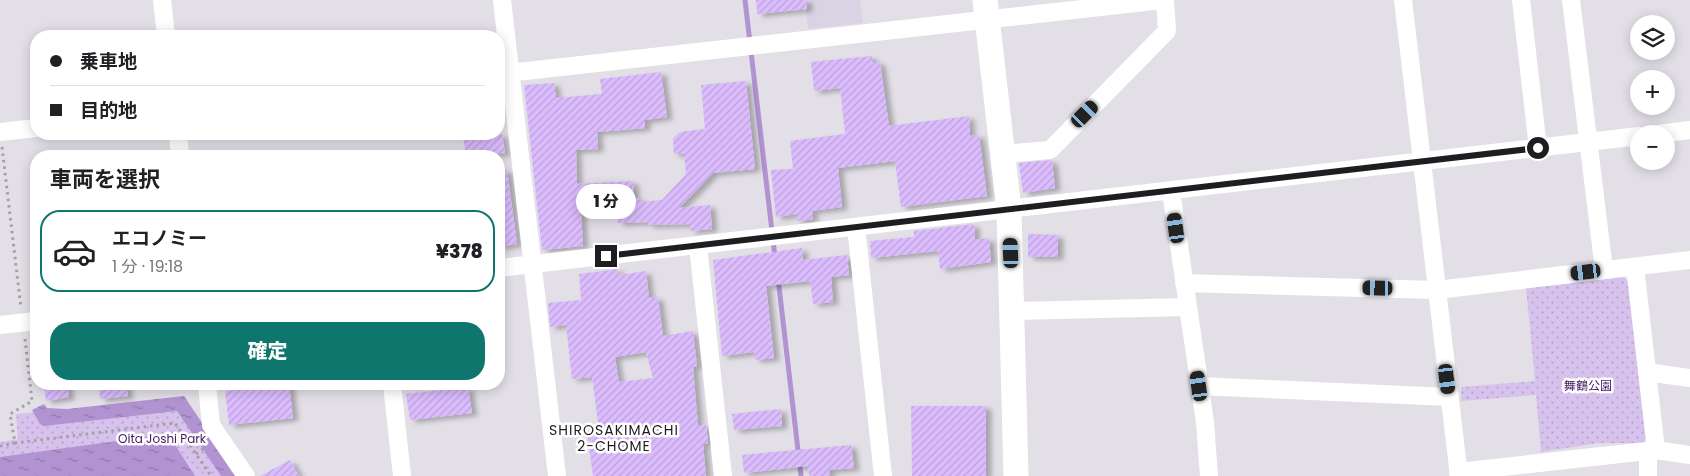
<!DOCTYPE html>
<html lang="ja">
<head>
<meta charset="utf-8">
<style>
  :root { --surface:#fff; --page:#f6f6f6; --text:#202124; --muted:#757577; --line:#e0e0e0; --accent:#0f766e }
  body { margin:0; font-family:Poppins,"Noto Sans JP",sans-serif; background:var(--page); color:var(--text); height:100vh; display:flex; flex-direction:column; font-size:19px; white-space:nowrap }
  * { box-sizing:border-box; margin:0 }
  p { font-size:16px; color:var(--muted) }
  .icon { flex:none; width:28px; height:28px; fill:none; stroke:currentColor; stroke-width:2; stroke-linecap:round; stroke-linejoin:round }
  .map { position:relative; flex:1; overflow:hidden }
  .side { position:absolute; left:30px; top:150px; width:475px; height:240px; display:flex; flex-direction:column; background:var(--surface); border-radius:20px; box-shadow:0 2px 12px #0003 }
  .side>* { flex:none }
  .guide { position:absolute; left:30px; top:30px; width:475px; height:110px; border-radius:20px; box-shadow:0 2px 12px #0003; display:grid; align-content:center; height:110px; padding:0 20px; background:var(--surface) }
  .fabs { position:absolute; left:1630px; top:15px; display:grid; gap:10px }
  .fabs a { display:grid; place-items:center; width:45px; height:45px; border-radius:50%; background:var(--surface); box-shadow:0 2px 12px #0003; font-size:25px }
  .end { position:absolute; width:22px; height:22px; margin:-11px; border:6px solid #1e1d20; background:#fff; box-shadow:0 0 0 2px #fff }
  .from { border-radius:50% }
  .bubble { position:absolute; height:35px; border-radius:18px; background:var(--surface); box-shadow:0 2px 12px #0003; font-size:16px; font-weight:800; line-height:35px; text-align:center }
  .car { position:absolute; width:15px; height:30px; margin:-15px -8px; border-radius:6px; box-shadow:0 0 4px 1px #0007; background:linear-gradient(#222 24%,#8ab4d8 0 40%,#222 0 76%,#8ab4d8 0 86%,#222 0) }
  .guide b { display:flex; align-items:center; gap:18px; height:48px; font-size:19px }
  .guide b+b { border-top:1px solid var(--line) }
  .guide i { width:12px; height:12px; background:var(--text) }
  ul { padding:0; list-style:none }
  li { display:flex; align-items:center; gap:15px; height:82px; margin:0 10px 8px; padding:0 10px; border:2px solid transparent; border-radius:20px }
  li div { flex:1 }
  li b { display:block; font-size:19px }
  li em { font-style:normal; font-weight:800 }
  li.selected { border-color:var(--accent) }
  li>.icon { width:45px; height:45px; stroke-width:1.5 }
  h2 { padding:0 20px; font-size:22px; line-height:60px }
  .action { display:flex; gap:10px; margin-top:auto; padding:10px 20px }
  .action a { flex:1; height:58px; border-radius:20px; background:var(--accent); color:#fff; font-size:20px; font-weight:800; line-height:58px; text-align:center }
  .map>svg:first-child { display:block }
  .built { fill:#dad3e3 }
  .park { fill:url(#park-dots) }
  .water { fill:url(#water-ripples) }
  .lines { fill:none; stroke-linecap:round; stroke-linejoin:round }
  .stream { stroke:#b293d1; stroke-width:5 }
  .building { fill:url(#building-hatch); fill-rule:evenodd; filter:url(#shadow) }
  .path { stroke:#a3a0a6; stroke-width:3; stroke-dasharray:2.5 4; stroke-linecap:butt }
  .street { stroke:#fff; stroke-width:18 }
  .secondary { stroke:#fff; stroke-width:25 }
  .route { stroke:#1e1d20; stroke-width:6 }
  .labels { text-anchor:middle; stroke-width:5; stroke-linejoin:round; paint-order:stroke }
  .park-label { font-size:12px; fill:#441a64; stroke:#fff }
  .neighbourhood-label { font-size:14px; letter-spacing:1px; fill:#1e1d20; stroke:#fff }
</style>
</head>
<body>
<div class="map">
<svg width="1690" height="476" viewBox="0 0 1690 476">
  <defs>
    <pattern id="park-dots" width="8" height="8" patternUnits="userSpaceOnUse" patternTransform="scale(1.25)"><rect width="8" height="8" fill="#d6c2ec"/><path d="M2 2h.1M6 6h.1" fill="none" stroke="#b7a6ca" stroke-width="1.8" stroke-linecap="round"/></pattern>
    <pattern id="water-ripples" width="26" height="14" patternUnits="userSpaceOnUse" patternTransform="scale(1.25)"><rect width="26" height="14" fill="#b293d1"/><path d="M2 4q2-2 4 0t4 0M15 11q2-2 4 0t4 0" fill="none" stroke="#9077a9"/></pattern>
    <pattern id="building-hatch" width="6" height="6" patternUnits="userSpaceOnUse" patternTransform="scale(1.25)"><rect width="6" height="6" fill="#dbbcfd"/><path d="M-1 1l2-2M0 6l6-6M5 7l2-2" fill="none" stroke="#bca1d9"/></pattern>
    <filter id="shadow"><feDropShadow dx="5.5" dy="3" stdDeviation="2.5" flood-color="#0004"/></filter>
  </defs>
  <rect width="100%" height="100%" fill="#e3dfe7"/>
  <!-- built -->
  <path class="built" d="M805 0H860L863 23 808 29Z"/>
  <!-- park -->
  <path class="park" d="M1624 277 1629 283 1647 435 1644 443H1598L1541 452 1536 395 1461 401V387L1535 381 1526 288Z
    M182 401 235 476H0V442L18 439 16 414Z"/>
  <!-- water -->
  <path class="water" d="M184 396 238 476H221L177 411 44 426 40 424 32 410 44 404 47 408 67 409Z
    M168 434 195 476H0V457Z"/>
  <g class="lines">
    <!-- stream -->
    <path class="stream" d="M745 0 775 257
      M778 278 801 476"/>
  </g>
  <!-- building -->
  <path class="building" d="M756 0H807V9L757 14Z
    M872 56V62H880L889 126 969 116 970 136 979 135 987 196 901 207 895 161 838 168 842 207 812 211 813 219 797 221V214L776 217 771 170 793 169 790 141 845 134 840 88 814 91 811 62Z
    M661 72 667 117 645 120V128L597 132 598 149 576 150 577 184 633 181 634 199 640 198 641 202 662 200 686 174 684 154H674L673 138 680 132 705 129 701 85 746 81 755 169 713 173 679 208 710 205 712 229 690 231V224L648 225V222L618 223 616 196 580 198 583 246 542 250 524 85 554 83 556 98 602 94 600 79Z
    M502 134 505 153 466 156 463 136Z
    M1052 160 1055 188 1023 193 1019 163Z
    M499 170H507L517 244 499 247Z
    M974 224 975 240 989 238 991 262 940 269 938 251 871 258 870 241 914 237V231Z
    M1028 234 1058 235V257H1028Z
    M802 248 803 260 847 255 849 275 831 277 833 302 813 304 810 281 766 286 774 358 755 360 754 352 722 356 713 260Z
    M618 269V275L646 271 649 298 658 297 663 336 693 331 697 366 693 367 698 426 706 424 708 443 703 444 706 476H593L587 431 599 430 592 377 572 379 566 325 550 327 548 303 581 300 579 274ZM646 352 653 378 619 382 615 357Z
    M44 384H67L69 397 46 401Z
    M99 384H126L128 396 100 399Z
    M278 384H289L293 418 229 425 225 391Z
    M468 387 472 413 410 420 406 394Z
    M911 406H986V476H912Z
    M781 409 782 426 734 430 732 414Z
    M851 445 854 468 829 470 830 476H809L808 466 744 473 742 455Z
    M290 460 299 476H260Z"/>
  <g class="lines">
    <!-- path -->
    <path class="path" d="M2 147 21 308
      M25 339 32 401 10 414 15 443 175 423 211 476
      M0 446 15 443
      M196 454 207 446"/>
    <!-- street -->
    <path class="street" d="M162 0 166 36
      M502 0 557 476
      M1403 0 1459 476
      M1521 0 1538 148
      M1571 0 1604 270
      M499 74 1163 0
      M0 132 36 128
      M178 134 180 156
      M1659 134 1690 130
      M1003 154 1050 150 1167 31 1165 0
      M1171 191 1205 422 1209 476
      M856 227 883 476
      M698 246 723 476
      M1635 267 1656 450
      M499 268 1639 136
      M1184 283 1437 290 1690 260
      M1012 311 1187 307
      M0 325 36 321
      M1647 372 1690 378
      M207 384 211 425 246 476
      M392 384 402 476
      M1199 386 1449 397
      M1458 472 1656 450 1690 455
      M1648 476V451"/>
    <!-- secondary -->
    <path class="secondary" d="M985 0 1009 210 1016 476"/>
  </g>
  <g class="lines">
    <!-- route -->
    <path class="route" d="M606 256 1538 148"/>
  </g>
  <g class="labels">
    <!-- park labels -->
    <g class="park-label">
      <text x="1588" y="390">舞鶴公園</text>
      <text x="162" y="443">Oita Joshi Park</text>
    </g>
    <!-- neighbourhood labels -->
    <g class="neighbourhood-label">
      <text x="614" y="435">SHIROSAKIMACHI<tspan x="614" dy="16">2-CHOME</tspan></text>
    </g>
  </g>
</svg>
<div class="fabs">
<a><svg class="icon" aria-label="layers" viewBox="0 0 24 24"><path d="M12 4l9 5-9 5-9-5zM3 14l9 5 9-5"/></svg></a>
<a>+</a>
<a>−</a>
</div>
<i class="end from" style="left:1538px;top:148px"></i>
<i class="end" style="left:606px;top:256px"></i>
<div class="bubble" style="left:576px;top:184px;width:60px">1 分</div>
<i class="car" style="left:1085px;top:114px;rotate:45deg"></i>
<i class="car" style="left:1176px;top:228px;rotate:352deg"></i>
<i class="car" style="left:1011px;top:253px;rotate:358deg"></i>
<i class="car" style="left:1586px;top:272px;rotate:263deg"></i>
<i class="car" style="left:1378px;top:288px;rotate:271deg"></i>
<i class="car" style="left:1447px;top:379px;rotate:173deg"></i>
<i class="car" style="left:1199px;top:386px;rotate:352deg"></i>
<div class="guide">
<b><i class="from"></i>乗車地</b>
<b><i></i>目的地</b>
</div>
<section class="side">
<h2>車両を選択</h2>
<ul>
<li class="selected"><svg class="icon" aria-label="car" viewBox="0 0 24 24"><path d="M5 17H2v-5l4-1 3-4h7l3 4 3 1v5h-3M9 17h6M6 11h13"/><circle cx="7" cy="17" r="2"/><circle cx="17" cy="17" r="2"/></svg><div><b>エコノミー</b><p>1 分 · 19:18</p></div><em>¥378</em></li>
</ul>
<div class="action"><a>確定</a></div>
</section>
</div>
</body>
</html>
